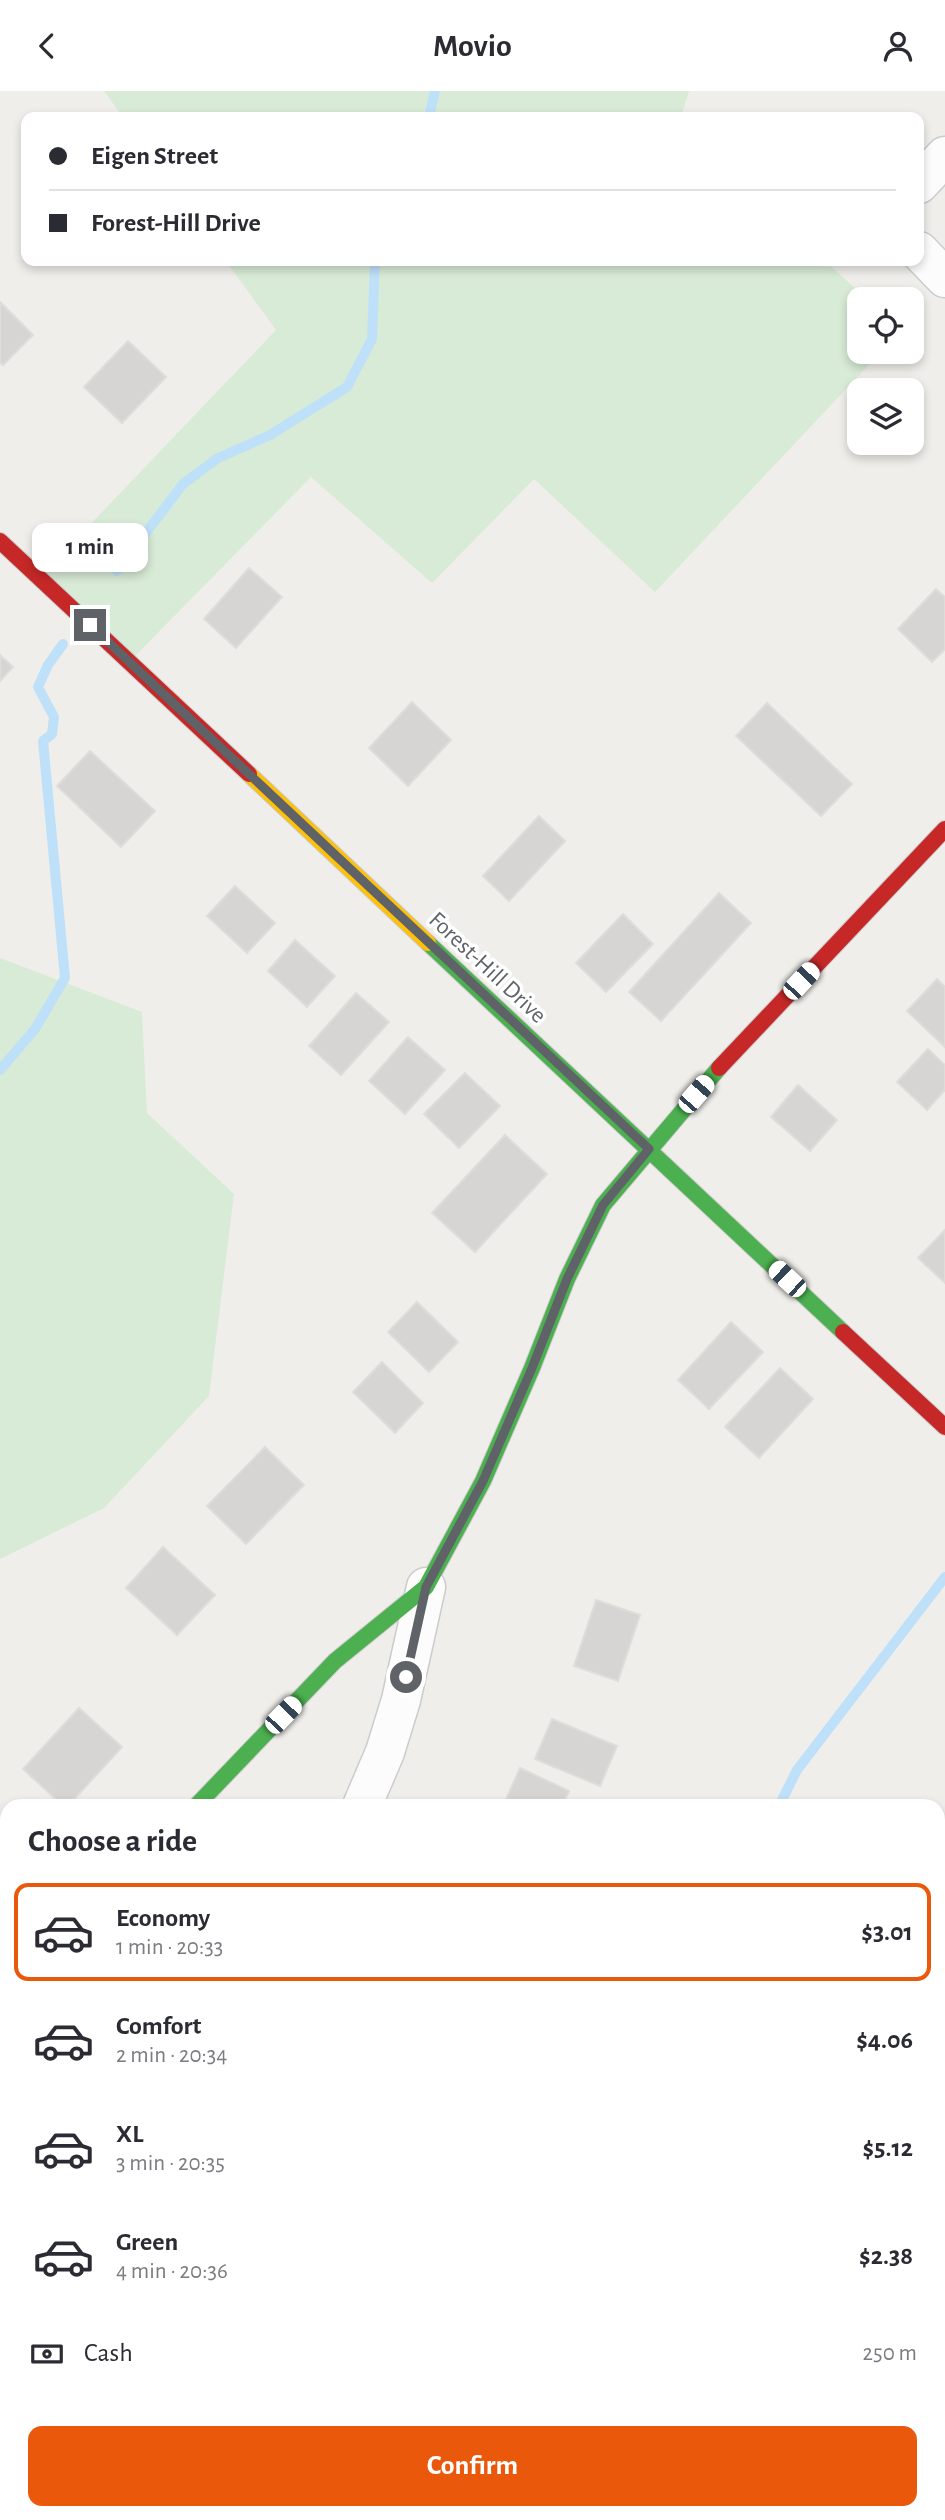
<!DOCTYPE html>
<html lang="en">
<head>
<meta charset="utf-8">
<style>
  :root { --surface:#fff; --page:#f2f2f3; --text:#2b2b33; --muted:#7c7c81; --line:#e1e1e2; --accent:#ea580c }
  body { margin:0; font-family:"Alegreya Sans",sans-serif; background:var(--page); color:var(--text); height:100vh; display:flex; flex-direction:column; font-size:26px; white-space:nowrap }
  * { box-sizing:border-box; margin:0 }
  p { font-size:23px; color:var(--muted) }
  .icon { flex:none; width:38px; height:38px; fill:none; stroke:currentColor; stroke-width:2; stroke-linecap:round; stroke-linejoin:round }
  .map { position:relative; flex:1; overflow:hidden }
  .drawer { position:absolute; left:0px; top:1708px; width:945px; height:721px; display:flex; flex-direction:column; background:var(--surface); border-radius:21px 21px 0 0; box-shadow:0 4px 10px #0003 }
  .drawer>* { flex:none }
  .top-card { position:absolute; left:21px; top:21px; width:903px; height:154px; border-radius:14px; box-shadow:0 4px 10px #0003; display:grid; align-content:center; height:154px; padding:0 28px; background:var(--surface) }
  .fabs { position:absolute; left:847px; top:196px; display:grid; gap:14px }
  .fabs a { display:grid; place-items:center; width:77px; height:77px; border-radius:14px; background:var(--surface); box-shadow:0 4px 10px #0003; font-size:35px }
  .end { position:absolute; width:32px; height:32px; margin:-16px; border:9px solid #5f6368; background:#fff; box-shadow:0 0 0 4px #fff }
  .from { border-radius:50% }
  .bubble { position:absolute; height:49px; border-radius:14px; background:var(--surface); box-shadow:0 4px 10px #0003; font-size:23px; font-weight:700; line-height:49px; text-align:center }
  .car { position:absolute; width:21px; height:42px; margin:-21px -10px; border-radius:9px; box-shadow:0 0 5px 2px #0007; background:linear-gradient(#fff 24%,#345 0 40%,#fff 0 76%,#345 0 86%,#fff 0) }
  .top-card b { display:flex; align-items:center; gap:24px; height:66px; font-size:26px }
  .top-card b+b { border-top:2px solid var(--line) }
  .top-card i { width:18px; height:18px; background:var(--text) }
  ul { padding:0; list-style:none }
  li { display:flex; align-items:center; gap:21px; height:98px; margin:0 14px 10px; padding:0 14px; border:4px solid transparent; border-radius:14px }
  li div { flex:1 }
  li b { display:block; font-size:26px }
  li em { font-style:normal; font-weight:700 }
  li.current { border-color:var(--accent) }
  li>.icon { width:63px; height:63px; stroke-width:1.5 }
  h2 { padding:0 28px; font-size:32px; line-height:84px }
  .pay { display:flex; align-items:center; gap:18px; height:77px; padding:0 28px; font-size:26px }
  .pay p { margin-inline-start:auto }
  .primary-button { display:flex; gap:14px; margin-top:auto; padding:14px 28px }
  .primary-button a { flex:1; height:80px; border-radius:14px; background:var(--accent); color:#fff; font-size:28px; font-weight:700; line-height:80px; text-align:center }
  header { display:flex; justify-content:space-between; align-items:center; height:91px; padding:0 28px; background:var(--surface); font-size:32px; font-weight:700 }
  .map>svg:first-child { display:block }
  .green { fill:#d8ebd6 }
  .lines { fill:none; stroke-linecap:round; stroke-linejoin:round }
  .stream { stroke:#bfe0f9; stroke-width:10 }
  .building { fill:#d6d5d3; stroke:#deddd9; stroke-width:2 }
  .street-casing { stroke:#cbcccc; stroke-width:41 }
  .fast-casing { stroke:#cacacb; stroke-width:18 }
  .slow-casing { stroke:#cacacb; stroke-width:18 }
  .jam-casing { stroke:#cacacb; stroke-width:18 }
  .street { stroke:#fdfcfc; stroke-width:38 }
  .fast { stroke:#4caf50; stroke-width:16 }
  .slow { stroke:#ffc107; stroke-width:16 }
  .jam { stroke:#c62828; stroke-width:16 }
  .route { stroke:#5f6368; stroke-width:9 }
  .labels { text-anchor:middle; stroke-width:7; stroke-linejoin:round; paint-order:stroke }
  .street-label { font-size:24px; fill:#5f6368; stroke:#fff }
</style>
</head>
<body>
<header><svg class="icon" aria-label="back" viewBox="0 0 24 24"><path d="M15 5l-7 7 7 7"/></svg>Movio<svg class="icon" aria-label="person" viewBox="0 0 24 24"><circle cx="12" cy="8" r="4"/><path d="M4 21q1-7 8-7t8 7"/></svg></header>
<div class="map">
<svg width="945" height="2429" viewBox="0 0 945 2429">
  <rect width="100%" height="100%" fill="#efeeea"/>
  <!-- green -->
  <path class="green" d="M104 0H689L681 26H123Z
    M226 170H825L867 208H859V261H881L655 501 534 388 432 492 311 386 129 571 39 487 276 239Z
    M0 867 142 921 147 1022 234 1103 209 1305 104 1417 0 1468Z"/>
  <g class="lines">
    <!-- stream -->
    <path class="stream" d="M429 26 435 0
      M117 480 183 393 218 367 270 344 347 296 372 248 375 170
      M0 979 35 938 65 887 43 650 52 643 54 626 38 596 48 574 63 553
      M779 1715 797 1679 945 1486
      M579 2422 582 2429"/>
  </g>
  <!-- building -->
  <path class="building" d="M0 211 33 244 3 274 0 271Z
    M128 250 166 286 122 332 84 296Z
    M249 477 282 506 236 557 204 528Z
    M936 498 945 506V558L932 571 898 538Z
    M0 564 13 576 0 590Z
    M412 611 451 649 408 695 369 657Z
    M767 612 852 693 821 725 736 645Z
    M90 660 155 720 121 756 57 695Z
    M539 725 565 750 509 810 483 785Z
    M235 795 275 832 247 862 207 825Z
    M719 802 751 832 661 930 629 901Z
    M623 823 653 853 606 901 576 872Z
    M295 849 335 885 307 916 268 880Z
    M937 888 945 896V956L907 920Z
    M356 902 389 931 341 984 309 955Z
    M408 946 445 979 405 1023 369 990Z
    M928 958 945 974V999L927 1019 897 991Z
    M465 982 500 1015 459 1057 424 1023Z
    M798 994 837 1029 810 1060 771 1026Z
    M505 1044 547 1083 475 1161 432 1122Z
    M945 1139V1192L918 1167Z
    M417 1211 458 1251 429 1281 388 1241Z
    M731 1231 763 1261 709 1318 678 1289Z
    M382 1271 423 1312 395 1342 353 1301Z
    M780 1277 813 1308 759 1367 725 1336Z
    M265 1356 304 1394 246 1453 207 1415Z
    M163 1456 215 1504 177 1544 126 1497Z
    M596 1509 640 1524 618 1590 574 1575Z
    M79 1617 122 1656 68 1715H63L23 1678Z
    M552 1628 617 1655 600 1695 535 1668Z
    M520 1677 569 1700 562 1715H503Z
    M938 2091 945 2094V2133L938 2150Z
    M0 2168 7 2175V2197L0 2204Z
    M6 2343 7 2401 0 2409V2349Z
    M203 2422H235L252 2429H200Z
    M290 2422H370L367 2429H307Z
    M795 2422H864L862 2429H811Z"/>
  <g class="lines">
    <!-- street casing -->
    <g class="street-casing">
      <path id="street" d="M919 93 945 65
        M919 160 945 187
        M362 1715 385 1661 401 1609 426 1496
        M0 1920 7 1912
        M63 2429 66 2422"/>
    </g>
    <!-- fast casing -->
    <g class="fast-casing">
      <path id="fast" d="M428 852 843 1241
        M196 1715 335 1570 426 1496 483 1390 532 1277 567 1188 603 1114 719 977"/>
    </g>
    <!-- slow casing -->
    <g class="slow-casing">
      <path id="slow" d="M249 683 428 852"/>
    </g>
    <!-- jam casing -->
    <g class="jam-casing">
      <path id="jam" d="M0 450 249 683
        M719 977 945 738
        M843 1241 945 1336"/>
    </g>
    <!-- street -->
    <use href="#street" class="street"/>
    <!-- fast -->
    <use href="#fast" class="fast"/>
    <!-- slow -->
    <use href="#slow" class="slow"/>
    <!-- jam -->
    <use href="#jam" class="jam"/>
  </g>
  <g class="lines">
    <!-- route -->
    <path class="route" d="M90 534 649 1058 603 1114 567 1188 532 1277 483 1390 426 1496 406 1586"/>
  </g>
  <g class="labels">
    <!-- street labels -->
    <g class="street-label">
      <text transform="translate(488 876) rotate(43)" y="8">Forest-Hill Drive</text>
    </g>
  </g>
</svg>
<div class="fabs">
<a><svg class="icon" aria-label="locate" viewBox="0 0 24 24"><circle cx="12" cy="12" r="6"/><path d="M12 2v4M12 18v4M2 12h4M18 12h4"/></svg></a>
<a><svg class="icon" aria-label="layers" viewBox="0 0 24 24"><path d="M12 4l9 5-9 5-9-5zM3 14l9 5 9-5"/></svg></a>
</div>
<i class="end from" style="left:406px;top:1586px"></i>
<i class="end" style="left:90px;top:534px"></i>
<div class="bubble" style="left:32px;top:432px;width:116px">1 min</div>
<i class="car" style="left:801px;top:890px;rotate:43deg"></i>
<i class="car" style="left:696px;top:1003px;rotate:41deg"></i>
<i class="car" style="left:787px;top:1188px;rotate:313deg"></i>
<i class="car" style="left:283px;top:1624px;rotate:44deg"></i>
<div class="top-card">
<b><i class="from"></i>Eigen Street</b>
<b><i></i>Forest-Hill Drive</b>
</div>
<section class="drawer">
<h2>Choose a ride</h2>
<ul>
<li class="current"><svg class="icon" aria-label="car" viewBox="0 0 24 24"><path d="M5 17H2v-5l4-1 3-4h7l3 4 3 1v5h-3M9 17h6M6 11h13"/><circle cx="7" cy="17" r="2"/><circle cx="17" cy="17" r="2"/></svg><div><b>Economy</b><p>1 min · 20:33</p></div><em>$3.01</em></li>
<li><svg class="icon" aria-label="car" viewBox="0 0 24 24"><path d="M5 17H2v-5l4-1 3-4h7l3 4 3 1v5h-3M9 17h6M6 11h13"/><circle cx="7" cy="17" r="2"/><circle cx="17" cy="17" r="2"/></svg><div><b>Comfort</b><p>2 min · 20:34</p></div><em>$4.06</em></li>
<li><svg class="icon" aria-label="car" viewBox="0 0 24 24"><path d="M5 17H2v-5l4-1 3-4h7l3 4 3 1v5h-3M9 17h6M6 11h13"/><circle cx="7" cy="17" r="2"/><circle cx="17" cy="17" r="2"/></svg><div><b>XL</b><p>3 min · 20:35</p></div><em>$5.12</em></li>
<li><svg class="icon" aria-label="car" viewBox="0 0 24 24"><path d="M5 17H2v-5l4-1 3-4h7l3 4 3 1v5h-3M9 17h6M6 11h13"/><circle cx="7" cy="17" r="2"/><circle cx="17" cy="17" r="2"/></svg><div><b>Green</b><p>4 min · 20:36</p></div><em>$2.38</em></li>
</ul>
<div class="pay"><svg class="icon" aria-label="cash" viewBox="0 0 24 24"><path d="M3 7h18v10H3z"/><circle cx="12" cy="12" r="2"/></svg>Cash<p>250 m</p></div>
<div class="primary-button"><a>Confirm</a></div>
</section>
</div>
</body>
</html>
